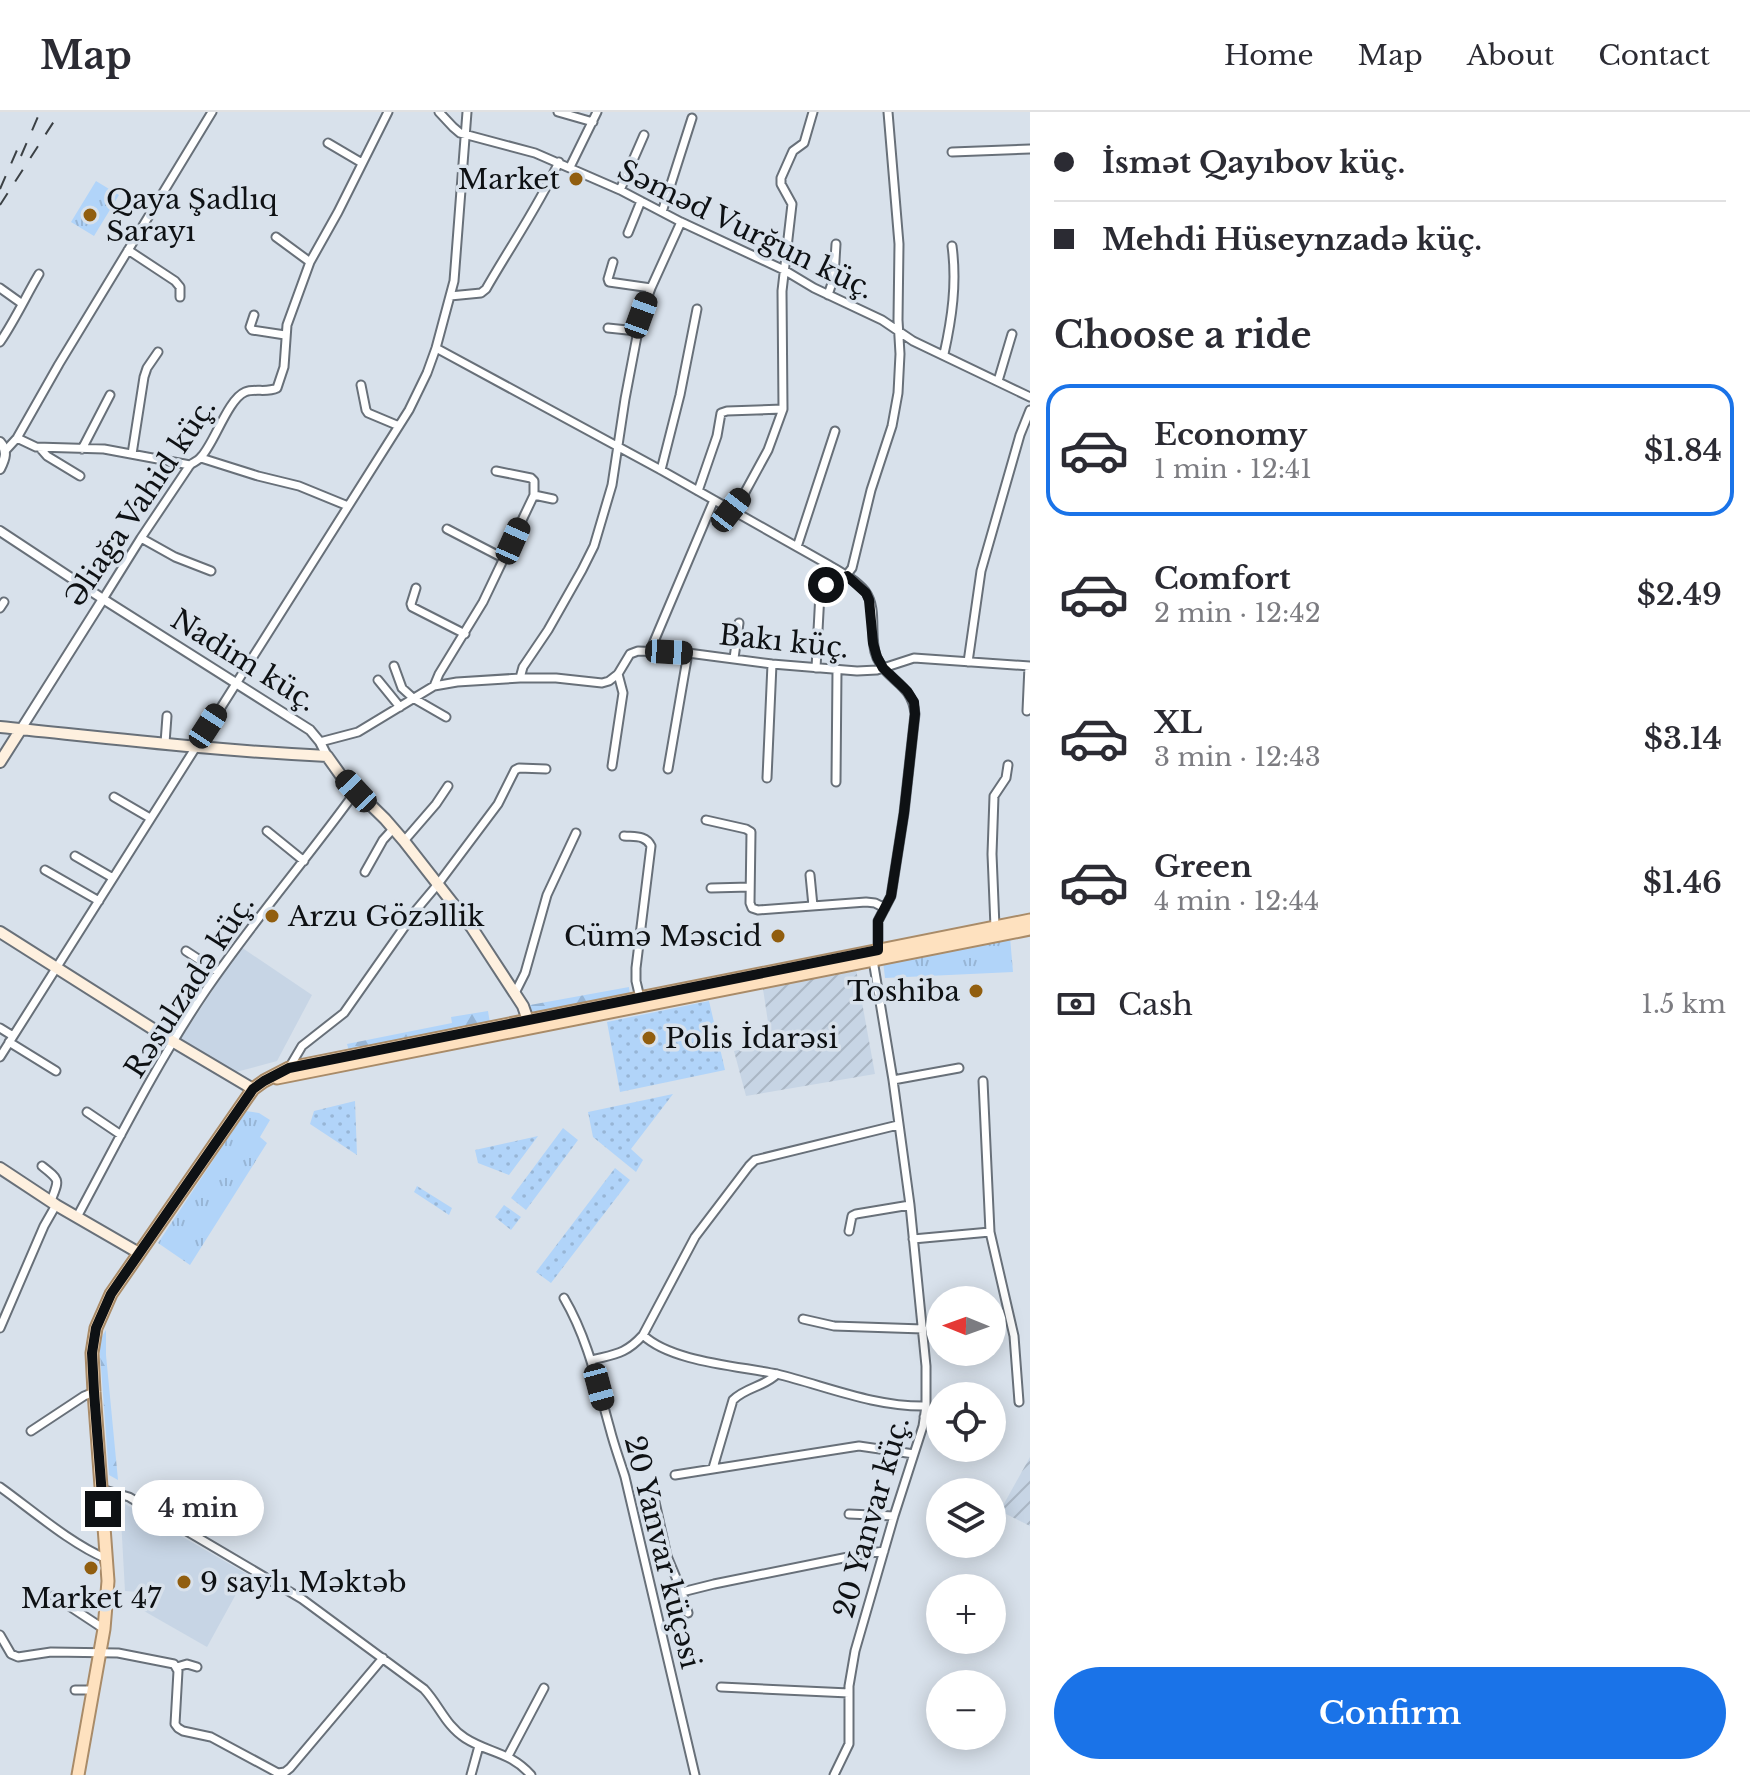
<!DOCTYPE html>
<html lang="en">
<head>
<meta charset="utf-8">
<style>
  :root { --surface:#fff; --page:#f2f2f3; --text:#2b2b33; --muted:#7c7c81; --line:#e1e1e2; --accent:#1a73e8 }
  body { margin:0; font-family:"Libre Baskerville",serif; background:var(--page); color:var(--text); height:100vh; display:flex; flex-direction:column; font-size:30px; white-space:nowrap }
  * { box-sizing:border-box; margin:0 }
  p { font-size:26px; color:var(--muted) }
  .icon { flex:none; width:44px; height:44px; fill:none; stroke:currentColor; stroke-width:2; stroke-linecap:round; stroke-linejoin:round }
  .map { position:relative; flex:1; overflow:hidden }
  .details { display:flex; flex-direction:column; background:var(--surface); width:720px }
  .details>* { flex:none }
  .top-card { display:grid; align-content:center; height:176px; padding:0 24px; background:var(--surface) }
  .needle { width:52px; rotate:271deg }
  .tools { position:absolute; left:926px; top:1174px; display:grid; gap:16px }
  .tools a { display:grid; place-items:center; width:80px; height:80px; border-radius:50%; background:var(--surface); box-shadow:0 4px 20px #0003; font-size:40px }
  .end { position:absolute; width:36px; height:36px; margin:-18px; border:10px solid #0e1114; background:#fff; box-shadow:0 0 0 4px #fff }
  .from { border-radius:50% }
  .bubble { position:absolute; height:56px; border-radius:28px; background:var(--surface); box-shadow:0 4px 20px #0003; font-size:26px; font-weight:600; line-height:56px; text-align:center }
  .car { position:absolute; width:24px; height:48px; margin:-24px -12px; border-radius:10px; box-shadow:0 0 6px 2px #0007; background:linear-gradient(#222 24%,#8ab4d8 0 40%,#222 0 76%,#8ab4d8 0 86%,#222 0) }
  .top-card b { display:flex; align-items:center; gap:28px; height:76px; font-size:30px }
  .top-card b+b { border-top:2px solid var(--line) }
  .top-card i { width:20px; height:20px; background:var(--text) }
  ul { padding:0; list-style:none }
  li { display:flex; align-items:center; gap:24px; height:132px; margin:0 16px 12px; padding:0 8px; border:4px solid transparent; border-radius:24px }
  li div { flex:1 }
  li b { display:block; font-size:30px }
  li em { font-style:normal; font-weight:600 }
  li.active { border-color:var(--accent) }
  li>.icon { width:72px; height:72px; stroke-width:1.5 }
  h2 { padding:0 24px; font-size:36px; line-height:96px }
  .pay { display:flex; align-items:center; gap:20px; height:88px; padding:0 24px; font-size:30px }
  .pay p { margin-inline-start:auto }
  .button { display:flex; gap:16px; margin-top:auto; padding:16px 24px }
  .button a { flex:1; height:92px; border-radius:48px; background:var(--accent); color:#fff; font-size:32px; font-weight:600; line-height:92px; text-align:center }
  header { display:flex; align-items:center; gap:48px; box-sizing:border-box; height:112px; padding:0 40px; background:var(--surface); border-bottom:2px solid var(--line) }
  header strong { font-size:38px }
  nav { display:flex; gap:44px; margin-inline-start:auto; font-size:28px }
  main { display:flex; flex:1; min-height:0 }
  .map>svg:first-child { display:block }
  .built { fill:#c7d5e5 }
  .industrial { fill:url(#industrial-furrows) }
  .grass { fill:url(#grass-dots) }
  .forest { fill:url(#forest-firs) }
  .park { fill:url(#park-tufts) }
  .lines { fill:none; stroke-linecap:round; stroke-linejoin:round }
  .minor-casing { stroke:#687079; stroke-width:11 }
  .tertiary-casing { stroke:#687079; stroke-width:12 }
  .secondary-casing { stroke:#687079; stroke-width:14 }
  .primary-casing { stroke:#a98b68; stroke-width:15 }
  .minor { stroke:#fff; stroke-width:7 }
  .tertiary { stroke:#fff; stroke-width:8 }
  .secondary { stroke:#fef0df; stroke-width:10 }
  .primary { stroke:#fee1bf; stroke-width:11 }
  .rail { stroke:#3c4145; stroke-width:2; stroke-dasharray:14 14; stroke-linecap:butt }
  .route { stroke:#0e1114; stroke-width:10 }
  .poi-dot { fill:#915e0f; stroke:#d8e1eb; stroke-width:3 }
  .labels { text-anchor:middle; stroke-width:7; stroke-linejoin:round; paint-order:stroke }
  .poi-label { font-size:28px; fill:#0e1114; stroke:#d8e1eb; text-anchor:start }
  .street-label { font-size:28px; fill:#0e1114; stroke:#d8e1eb }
</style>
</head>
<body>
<header>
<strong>Map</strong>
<nav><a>Home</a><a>Map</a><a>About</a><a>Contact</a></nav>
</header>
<main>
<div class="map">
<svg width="1030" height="1663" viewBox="0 0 1030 1663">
  <defs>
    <pattern id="industrial-furrows" width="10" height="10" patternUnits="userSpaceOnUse" patternTransform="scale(2)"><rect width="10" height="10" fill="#c7d5e5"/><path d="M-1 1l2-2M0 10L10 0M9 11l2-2" fill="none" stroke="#aab6c4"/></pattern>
    <pattern id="grass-dots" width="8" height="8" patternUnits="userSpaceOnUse" patternTransform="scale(2)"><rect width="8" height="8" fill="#b1d4f9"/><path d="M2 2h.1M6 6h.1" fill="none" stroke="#97b5d5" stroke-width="1.8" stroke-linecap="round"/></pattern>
    <pattern id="forest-firs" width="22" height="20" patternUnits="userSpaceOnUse" patternTransform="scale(2)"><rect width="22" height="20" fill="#b1d4f9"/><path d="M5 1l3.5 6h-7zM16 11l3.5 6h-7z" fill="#97b5d5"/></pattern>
    <pattern id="park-tufts" width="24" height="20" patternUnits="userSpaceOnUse" patternTransform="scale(2)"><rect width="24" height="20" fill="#b1d4f9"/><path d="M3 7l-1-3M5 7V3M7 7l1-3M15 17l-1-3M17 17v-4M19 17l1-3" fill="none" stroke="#97b5d5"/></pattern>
  </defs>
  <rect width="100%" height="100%" fill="#d8e1eb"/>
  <!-- built -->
  <path class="built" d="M241 835 312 883 277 949 236 960 180 928Z
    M120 1389 247 1462 207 1535 137 1495 138 1480 125 1479Z"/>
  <!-- industrial -->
  <path class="industrial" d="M856 857 875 962 746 984 734 939 771 930 763 877Z
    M1030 1345V1414L1000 1399Z"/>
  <!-- grass -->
  <path class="grass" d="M709 889 725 958 620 980 607 910Z
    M673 982 631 1037 643 1048 636 1060 593 1025 588 1000Z
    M355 989 357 1043 310 1012 314 999Z
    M563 1016 578 1028 526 1098 511 1086Z
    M538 1024 509 1063 478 1051 475 1038Z
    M615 1056 630 1068 551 1171 536 1160Z
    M417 1074 452 1096 449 1103 414 1080Z
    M504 1093 521 1105 511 1118 495 1105Z"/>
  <!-- forest -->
  <path class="forest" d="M629 875 630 883 533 901 530 893Z
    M488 899 490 911 349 939 347 932 452 911 451 905Z
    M106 1218V1243L118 1368 109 1363 99 1229Z"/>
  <!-- park -->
  <path class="park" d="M96 69 119 83 94 124 71 110Z
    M1010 825 1013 860 885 866 883 849Z
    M246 999 259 1001 270 1008 260 1025 267 1031 190 1153 158 1131Z"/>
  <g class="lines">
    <!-- minor casing -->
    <g class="minor-casing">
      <path id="minor" d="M439 0 453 15 460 21 535 41 620 78 681 110 784 158 814 176 882 208 913 229 1030 285
        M558 0 593 10
        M328 31 362 51
        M952 40 1030 37
        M570 55 597 0
        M620 78 644 23
        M662 100 692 6
        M628 121 641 89
        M276 125 310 150
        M128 138 175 169 180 175V185
        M613 150 608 167 609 170 651 176
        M0 176 21 191
        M828 183 834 165 836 132
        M450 184 481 181 486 177C510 135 538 95 559 50
        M254 203 250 215 252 218 285 223
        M608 216 637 219
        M0 230C15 208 26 184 39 162
        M436 236 661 358 829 453C841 460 856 468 865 479 879 498 868 526 877 546 888 570 912 571 915 602L904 701 891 784 878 809V838
        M944 242C952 206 957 171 952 134
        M998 269 1012 222
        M361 273 366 298 368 301 399 314
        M17 326 36 335 104 337 190 353
        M40 336 47 344 80 364
        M82 337 110 283
        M5 339 17 326 59 252 212 0
        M132 342 144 265 147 256 158 240
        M201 346 258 364 299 374 348 394
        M661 358 680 283 697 197
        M698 379 717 324 721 301 727 299 783 297
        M534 383 553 387
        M731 398 744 382 768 338 783 297 782 179 792 92 781 72V66L793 39 804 31 813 0
        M447 417 505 447
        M141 426 175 445 211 459
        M797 435 835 319
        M416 476 411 492 412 495 465 522
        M103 487 141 426 190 353C194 350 198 349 201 345 214 332 228 287 245 280 255 276 267 281 277 276L284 255 287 213 310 150 338 100 388 0
        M0 496 4 490
        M650 539 714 388
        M734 546 739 511
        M968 550 981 459 1020 323 1030 298
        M394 554 402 576 413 586 446 605
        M816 556 820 481C827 467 842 472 852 456L871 378 892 314 898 281 900 242 898 208 899 132 888 0
        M520 566 523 555 548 518 582 458 594 434 612 373 625 287 641 203 651 176 681 110
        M378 568 400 595
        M434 574 439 562 483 490 534 383V369L531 366 496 359
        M1027 599 1029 554
        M320 630 358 620 434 574 457 570 520 566H556L602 571 609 569 618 562 630 542 638 539 688 541 772 552 857 559 877 558 914 546 1030 554
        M165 631 167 604
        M612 654 623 581 618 562
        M668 657 688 541
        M767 666 772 552
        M836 670 837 558
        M114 685 150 706
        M706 708 746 717 751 720 750 791 752 796 758 798 866 790 875 791 885 796
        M267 719 304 749
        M624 724C635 725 646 723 651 734L636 856V869L640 886
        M404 729 436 692 448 674
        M75 744 113 766
        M45 758 99 789
        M365 760 383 728 393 717
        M810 763 813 794
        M711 776 750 775
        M995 815 992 742 994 684 1006 666 1008 653
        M186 839 218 860
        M515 881 525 861 547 783 576 721
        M0 916 13 924
        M9 930 56 959
        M0 945 409 298 427 261 436 236 454 169 467 0
        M289 956 302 934 344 901 417 797 438 772 498 692 515 658 519 656 546 657
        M893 968 959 956
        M983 969 990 1120 1014 1224 1019 1290
        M87 1000 121 1023
        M42 1054C61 1069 59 1067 51 1089
        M77 1105C118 1029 157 950 206 878 253 809 307 747 356 679
        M849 1119 852 1104 856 1102 910 1093
        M913 1127 990 1120
        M564 1186C588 1227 597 1271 610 1317 614 1333 620 1349 625 1365L695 1663
        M803 1207 834 1214 923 1217
        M0 1216 44 1114 56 1093
        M643 1223C671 1250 739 1254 777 1262 826 1274 874 1295 926 1294
        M592 1248C615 1242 626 1242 643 1223L695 1125 749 1054 755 1048 898 1013
        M924 1305H940
        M31 1319 84 1284 94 1280
        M713 1356 733 1288C746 1275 764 1275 777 1262
        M675 1363 859 1334 914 1342
        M0 1375C32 1398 71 1432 107 1447
        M101 1377 129 1385 302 1487 424 1577C439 1593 446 1614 465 1626 490 1642 509 1639 531 1663
        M655 1390 667 1444 682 1480 688 1501
        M849 1402 894 1404
        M682 1480 714 1472 863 1442 884 1439
        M54 1484 104 1517
        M0 1523 11 1542 18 1545 51 1540 118 1541 174 1552 178 1559 175 1612 178 1616 183 1619 211 1625 278 1661 285 1660 290 1656 383 1546
        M177 1555 187 1552 197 1555
        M721 1575 849 1581
        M75 1578H93
        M508 1644 544 1576
        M471 1663 479 1634
        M834 1663 849 1632V1574L855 1539 894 1404 923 1314 926 1294V1254L910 1093 893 968 873 848"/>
    </g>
    <!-- tertiary casing -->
    <g class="tertiary-casing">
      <path id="tertiary" d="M0 330C8 339 5 347 0 357
        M0 419 103 487 310 618 320 630 327 644
        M21 617 103 487"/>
    </g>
    <!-- secondary casing -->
    <g class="secondary-casing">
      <path id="secondary" d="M0 615C109 626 218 639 327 644L342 665 385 707 404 729 472 816 523 894 530 914
        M0 650 21 617
        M0 820 172 929 253 977
        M0 1056 56 1093 139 1141"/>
    </g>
    <!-- primary casing -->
    <g class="primary-casing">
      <path id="primary" d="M277 966 1030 817
        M78 1663 104 1517 108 1469 94 1280 92 1241 96 1216 111 1182 253 977 264 969 289 956 1030 808"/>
    </g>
    <!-- minor -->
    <use href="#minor" class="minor"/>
    <!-- tertiary -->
    <use href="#tertiary" class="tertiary"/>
    <!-- secondary -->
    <use href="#secondary" class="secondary"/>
    <!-- primary -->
    <use href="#primary" class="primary"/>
    <!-- rail -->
    <path class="rail" d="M21 44 40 0
      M0 77 21 29
      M0 93 60 0"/>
  </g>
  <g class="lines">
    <!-- route -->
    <path class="route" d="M103 1397 94 1280 92 1241 96 1216 111 1182 253 977 264 969 289 956 878 838V809L891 784 904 701 915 602 914 590 907 579 883 556 877 545 873 531 869 488 866 481 847 464 826 473"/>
  </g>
  <!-- markers -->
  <g class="poi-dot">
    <circle cx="576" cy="67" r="8"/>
    <circle cx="90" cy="103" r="8"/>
    <circle cx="272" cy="804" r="8"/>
    <circle cx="778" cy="824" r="8"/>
    <circle cx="976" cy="879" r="8"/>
    <circle cx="649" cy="926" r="8"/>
    <circle cx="91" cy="1456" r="8"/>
    <circle cx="184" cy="1470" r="8"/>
  </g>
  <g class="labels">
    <!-- poi labels -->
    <g class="poi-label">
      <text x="560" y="77" text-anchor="end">Market</text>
      <text x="106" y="97">Qaya Şadlıq<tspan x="106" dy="32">Sarayı</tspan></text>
      <text x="288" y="814">Arzu Gözəllik</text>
      <text x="762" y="834" text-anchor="end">Cümə Məscid</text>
      <text x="960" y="889" text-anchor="end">Toshiba</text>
      <text x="665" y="936">Polis İdarəsi</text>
      <text x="200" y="1480">9 saylı Məktəb</text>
      <text x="91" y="1496" text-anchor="middle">Market 47</text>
    </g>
    <!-- street labels -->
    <g class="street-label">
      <text transform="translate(746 117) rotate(26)" y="10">Səməd Vurğun küç.</text>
      <text transform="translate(140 390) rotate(-56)" y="10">Əliağa Vahid küç.</text>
      <text transform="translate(784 529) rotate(6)" y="10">Bakı küç.</text>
      <text transform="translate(244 548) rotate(32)" y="10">Nadim küç.</text>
      <text transform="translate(189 874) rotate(-57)" y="10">Rəsulzadə küç.</text>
      <text transform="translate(871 1405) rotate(-74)" y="10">20 Yanvar küç.</text>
      <text transform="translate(663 1440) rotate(76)" y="10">20 Yanvar küçəsi</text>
    </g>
  </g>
</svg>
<div class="tools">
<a><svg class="needle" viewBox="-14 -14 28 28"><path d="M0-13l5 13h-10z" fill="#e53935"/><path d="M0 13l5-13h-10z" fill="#7c7c81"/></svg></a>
<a><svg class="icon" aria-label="locate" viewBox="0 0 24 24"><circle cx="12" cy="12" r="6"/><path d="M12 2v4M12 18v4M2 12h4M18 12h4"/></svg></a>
<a><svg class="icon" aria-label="layers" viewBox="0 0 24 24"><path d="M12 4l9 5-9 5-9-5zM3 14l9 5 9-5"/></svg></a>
<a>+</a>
<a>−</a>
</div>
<i class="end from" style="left:826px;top:473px"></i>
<i class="end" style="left:103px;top:1397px"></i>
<div class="bubble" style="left:132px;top:1368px;width:132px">4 min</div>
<i class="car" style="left:641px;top:203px;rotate:20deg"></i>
<i class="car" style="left:731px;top:398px;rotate:38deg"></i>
<i class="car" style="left:513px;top:429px;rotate:24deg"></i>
<i class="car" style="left:669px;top:540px;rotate:93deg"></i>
<i class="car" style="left:208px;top:614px;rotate:33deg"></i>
<i class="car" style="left:356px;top:679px;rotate:317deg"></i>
<i class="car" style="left:599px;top:1275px;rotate:165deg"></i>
</div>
<section class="details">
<div class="top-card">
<b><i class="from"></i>İsmət Qayıbov küç.</b>
<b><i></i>Mehdi Hüseynzadə küç.</b>
</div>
<h2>Choose a ride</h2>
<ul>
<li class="active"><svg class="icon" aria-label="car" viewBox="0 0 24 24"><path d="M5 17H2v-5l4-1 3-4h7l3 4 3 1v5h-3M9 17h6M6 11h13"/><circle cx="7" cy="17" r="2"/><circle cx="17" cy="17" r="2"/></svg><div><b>Economy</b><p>1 min · 12:41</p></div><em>$1.84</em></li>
<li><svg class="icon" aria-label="car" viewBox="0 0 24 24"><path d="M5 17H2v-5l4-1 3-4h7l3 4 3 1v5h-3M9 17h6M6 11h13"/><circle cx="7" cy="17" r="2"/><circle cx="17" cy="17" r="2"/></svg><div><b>Comfort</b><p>2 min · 12:42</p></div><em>$2.49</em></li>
<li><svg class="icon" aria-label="car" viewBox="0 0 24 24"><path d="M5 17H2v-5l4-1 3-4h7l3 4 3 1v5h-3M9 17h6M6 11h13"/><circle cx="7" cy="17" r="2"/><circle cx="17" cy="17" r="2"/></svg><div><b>XL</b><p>3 min · 12:43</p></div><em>$3.14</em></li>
<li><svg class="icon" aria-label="car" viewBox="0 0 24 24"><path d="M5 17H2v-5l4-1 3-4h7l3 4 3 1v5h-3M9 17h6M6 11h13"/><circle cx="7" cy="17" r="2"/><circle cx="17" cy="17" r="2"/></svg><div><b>Green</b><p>4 min · 12:44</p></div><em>$1.46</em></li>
</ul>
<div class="pay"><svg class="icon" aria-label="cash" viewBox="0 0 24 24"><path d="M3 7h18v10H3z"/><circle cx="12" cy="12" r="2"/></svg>Cash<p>1.5 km</p></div>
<div class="button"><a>Confirm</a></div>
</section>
</main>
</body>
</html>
